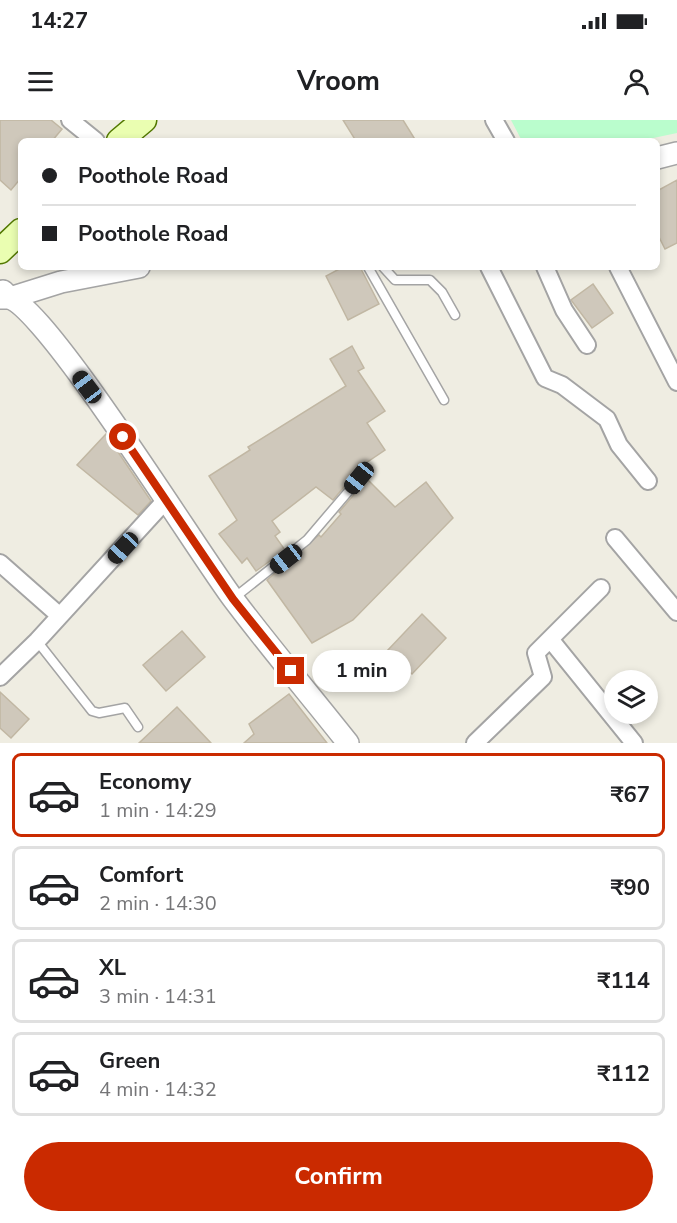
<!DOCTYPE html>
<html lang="en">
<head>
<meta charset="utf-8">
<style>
  :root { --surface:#fff; --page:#f6f6f6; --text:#202124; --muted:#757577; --line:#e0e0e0; --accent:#ca2a00 }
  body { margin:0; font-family:"Nunito Sans",sans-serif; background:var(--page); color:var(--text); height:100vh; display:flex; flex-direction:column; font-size:22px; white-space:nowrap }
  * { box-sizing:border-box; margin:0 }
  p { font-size:20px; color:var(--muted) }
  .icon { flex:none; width:33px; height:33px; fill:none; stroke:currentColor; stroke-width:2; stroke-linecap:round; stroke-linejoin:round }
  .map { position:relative; height:623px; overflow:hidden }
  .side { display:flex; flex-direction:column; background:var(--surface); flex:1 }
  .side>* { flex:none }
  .hud { position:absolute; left:18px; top:18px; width:642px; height:132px; border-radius:9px; box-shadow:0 3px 9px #0003; display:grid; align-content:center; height:132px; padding:0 24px; background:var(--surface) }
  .fabs { position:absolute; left:604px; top:550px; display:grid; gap:12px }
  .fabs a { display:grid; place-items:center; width:54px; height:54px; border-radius:50%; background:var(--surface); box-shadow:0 3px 9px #0003; font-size:30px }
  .end { position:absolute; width:27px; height:27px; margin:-14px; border:8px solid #ca2a00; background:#fff; box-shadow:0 0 0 3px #fff }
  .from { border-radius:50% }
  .bubble { position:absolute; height:42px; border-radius:21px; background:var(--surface); box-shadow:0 3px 9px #0003; font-size:20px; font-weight:700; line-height:42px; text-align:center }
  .car { position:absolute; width:18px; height:36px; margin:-18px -9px; border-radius:8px; box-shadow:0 0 4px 2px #0007; background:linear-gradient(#222 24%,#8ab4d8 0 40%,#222 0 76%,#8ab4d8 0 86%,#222 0) }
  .hud b { display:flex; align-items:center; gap:21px; height:57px; font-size:22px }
  .hud b+b { border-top:2px solid var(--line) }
  .hud i { width:15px; height:15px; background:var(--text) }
  ul { padding:10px 0 0; list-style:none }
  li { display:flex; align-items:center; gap:18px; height:84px; margin:0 12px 9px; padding:0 12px; border:3px solid var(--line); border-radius:9px }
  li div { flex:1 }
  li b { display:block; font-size:22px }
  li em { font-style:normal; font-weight:700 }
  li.current { border-color:var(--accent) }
  li>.icon { width:54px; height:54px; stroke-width:1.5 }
  .cta { display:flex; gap:12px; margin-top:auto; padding:12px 24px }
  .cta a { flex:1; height:69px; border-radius:36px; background:var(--accent); color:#fff; font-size:24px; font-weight:700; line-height:69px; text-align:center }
  .status { display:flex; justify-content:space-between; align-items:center; height:42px; padding:0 30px; background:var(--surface); direction:ltr }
  .status svg { height:16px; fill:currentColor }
  header { display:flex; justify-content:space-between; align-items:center; height:78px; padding:0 24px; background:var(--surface); font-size:27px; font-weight:700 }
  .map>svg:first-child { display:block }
  .park { fill:#bafdcd }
  .building { fill:#cfc8bb; stroke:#c1b7a3; stroke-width:1.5 }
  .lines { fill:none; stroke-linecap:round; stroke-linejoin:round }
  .service-casing { stroke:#a4a4a4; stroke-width:11 }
  .minor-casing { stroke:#a4a4a4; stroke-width:20 }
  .tertiary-casing { stroke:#a4a4a4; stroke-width:24 }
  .secondary-casing { stroke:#527800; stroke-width:27 }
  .service { stroke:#fff; stroke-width:8 }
  .minor { stroke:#fff; stroke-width:16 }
  .tertiary { stroke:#fff; stroke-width:21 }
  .secondary { stroke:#eafeb1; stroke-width:24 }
  .route { stroke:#ca2a00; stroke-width:8 }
</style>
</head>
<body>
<div class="status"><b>14:27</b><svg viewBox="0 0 49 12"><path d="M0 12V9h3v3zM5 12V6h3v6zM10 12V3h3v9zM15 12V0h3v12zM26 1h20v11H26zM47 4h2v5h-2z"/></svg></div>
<header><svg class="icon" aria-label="menu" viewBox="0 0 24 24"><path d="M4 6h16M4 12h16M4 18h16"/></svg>Vroom<svg class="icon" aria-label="person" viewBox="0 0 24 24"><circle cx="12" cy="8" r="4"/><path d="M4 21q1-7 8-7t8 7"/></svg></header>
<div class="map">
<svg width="677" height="623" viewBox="0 0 677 623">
  <rect width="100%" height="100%" fill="#efede2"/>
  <!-- park -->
  <path class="park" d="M511 0H677V13L639 21H522Z"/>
  <!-- building -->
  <path class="building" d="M0 0H51L62 9 52 21H21V58L11 70 0 60Z
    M343 0H403L416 21H356Z
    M677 60V123L665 129 657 113V71Z
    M343 147H360L379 184 348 200 326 156Z
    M593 164 613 193 592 208 571 180Z
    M352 226 364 248 358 251 385 291 367 303 385 330 357 349 361 353 354 355 333 380 316 367 272 401 280 412 275 416 285 430 256 451 247 438 242 443 219 414 237 400 209 356 250 330 248 327 346 266 330 239Z
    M106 314 151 381 138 395 77 345Z
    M365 357 395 387 426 362 453 398 353 500 312 523 267 460 319 415 321 417 341 394 339 392 364 363Z
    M422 494 446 518 412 554 387 531Z
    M182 511 205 537 166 571 143 545Z
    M0 572 29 599 11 618 0 608Z
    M289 574 327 623H244L254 614 249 604Z
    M177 587 211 623H139Z"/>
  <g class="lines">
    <!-- service casing -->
    <g class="service-casing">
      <path id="service" d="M368 147 444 280
        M383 147 395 160H430L442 172 455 195
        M234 478 307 420 359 359
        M37 521 92 591 99 593 125 588 138 607"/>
    </g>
    <!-- minor casing -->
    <g class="minor-casing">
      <path id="minor" d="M70 0 96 21
        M494 0 506 21
        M489 147 545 258 562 265 607 299 619 325 648 361
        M545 147 564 190 587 225
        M618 147 677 262
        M615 418 677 492
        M0 443 60 496
        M550 519 634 623
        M0 557 37 521 165 381
        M475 623 543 557 536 533 601 468"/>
    </g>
    <!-- tertiary casing -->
    <g class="tertiary-casing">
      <path id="tertiary" d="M657 38 677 33
        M3 171 10 178 61 162 139 147
        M0 178C3 178 6 178 9 178 47 188 199 434 234 480 271 529 310 575 348 623"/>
    </g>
    <!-- secondary casing -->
    <g class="secondary-casing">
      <path id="secondary" d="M119 21 144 0
        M0 131 21 111"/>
    </g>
    <!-- service -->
    <use href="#service" class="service"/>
    <!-- minor -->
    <use href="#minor" class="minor"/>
    <!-- tertiary -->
    <use href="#tertiary" class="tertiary"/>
    <!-- secondary -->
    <use href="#secondary" class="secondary"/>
  </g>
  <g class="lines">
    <!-- route -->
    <path class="route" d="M123 317 233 479 291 551"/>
  </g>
</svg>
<div class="fabs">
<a><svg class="icon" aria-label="layers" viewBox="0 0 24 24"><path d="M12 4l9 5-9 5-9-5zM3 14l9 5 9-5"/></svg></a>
</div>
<i class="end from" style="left:123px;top:317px"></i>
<i class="end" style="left:291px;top:551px"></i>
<div class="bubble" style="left:312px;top:530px;width:99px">1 min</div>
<i class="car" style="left:87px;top:267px;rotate:323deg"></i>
<i class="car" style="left:359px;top:358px;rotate:219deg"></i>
<i class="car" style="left:123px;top:428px;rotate:223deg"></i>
<i class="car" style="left:286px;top:439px;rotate:232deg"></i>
<div class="hud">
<b><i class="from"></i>Poothole Road</b>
<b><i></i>Poothole Road</b>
</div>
</div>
<section class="side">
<ul>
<li class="current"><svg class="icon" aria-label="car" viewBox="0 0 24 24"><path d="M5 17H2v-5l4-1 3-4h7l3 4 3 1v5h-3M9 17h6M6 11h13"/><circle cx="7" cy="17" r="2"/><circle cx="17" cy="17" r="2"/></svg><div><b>Economy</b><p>1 min · 14:29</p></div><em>₹67</em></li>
<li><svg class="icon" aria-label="car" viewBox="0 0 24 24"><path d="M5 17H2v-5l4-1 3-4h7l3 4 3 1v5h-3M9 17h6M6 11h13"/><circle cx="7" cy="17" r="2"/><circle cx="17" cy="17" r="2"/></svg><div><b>Comfort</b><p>2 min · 14:30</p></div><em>₹90</em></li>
<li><svg class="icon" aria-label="car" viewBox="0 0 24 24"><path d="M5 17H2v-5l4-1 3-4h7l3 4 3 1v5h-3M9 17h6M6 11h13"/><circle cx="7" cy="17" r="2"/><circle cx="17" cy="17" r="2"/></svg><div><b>XL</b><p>3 min · 14:31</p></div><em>₹114</em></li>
<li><svg class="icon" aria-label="car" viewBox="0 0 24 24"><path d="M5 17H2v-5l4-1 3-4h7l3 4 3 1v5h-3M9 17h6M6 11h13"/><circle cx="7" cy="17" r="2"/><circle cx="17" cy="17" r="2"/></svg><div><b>Green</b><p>4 min · 14:32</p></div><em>₹112</em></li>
</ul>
<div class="cta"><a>Confirm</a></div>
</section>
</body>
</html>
